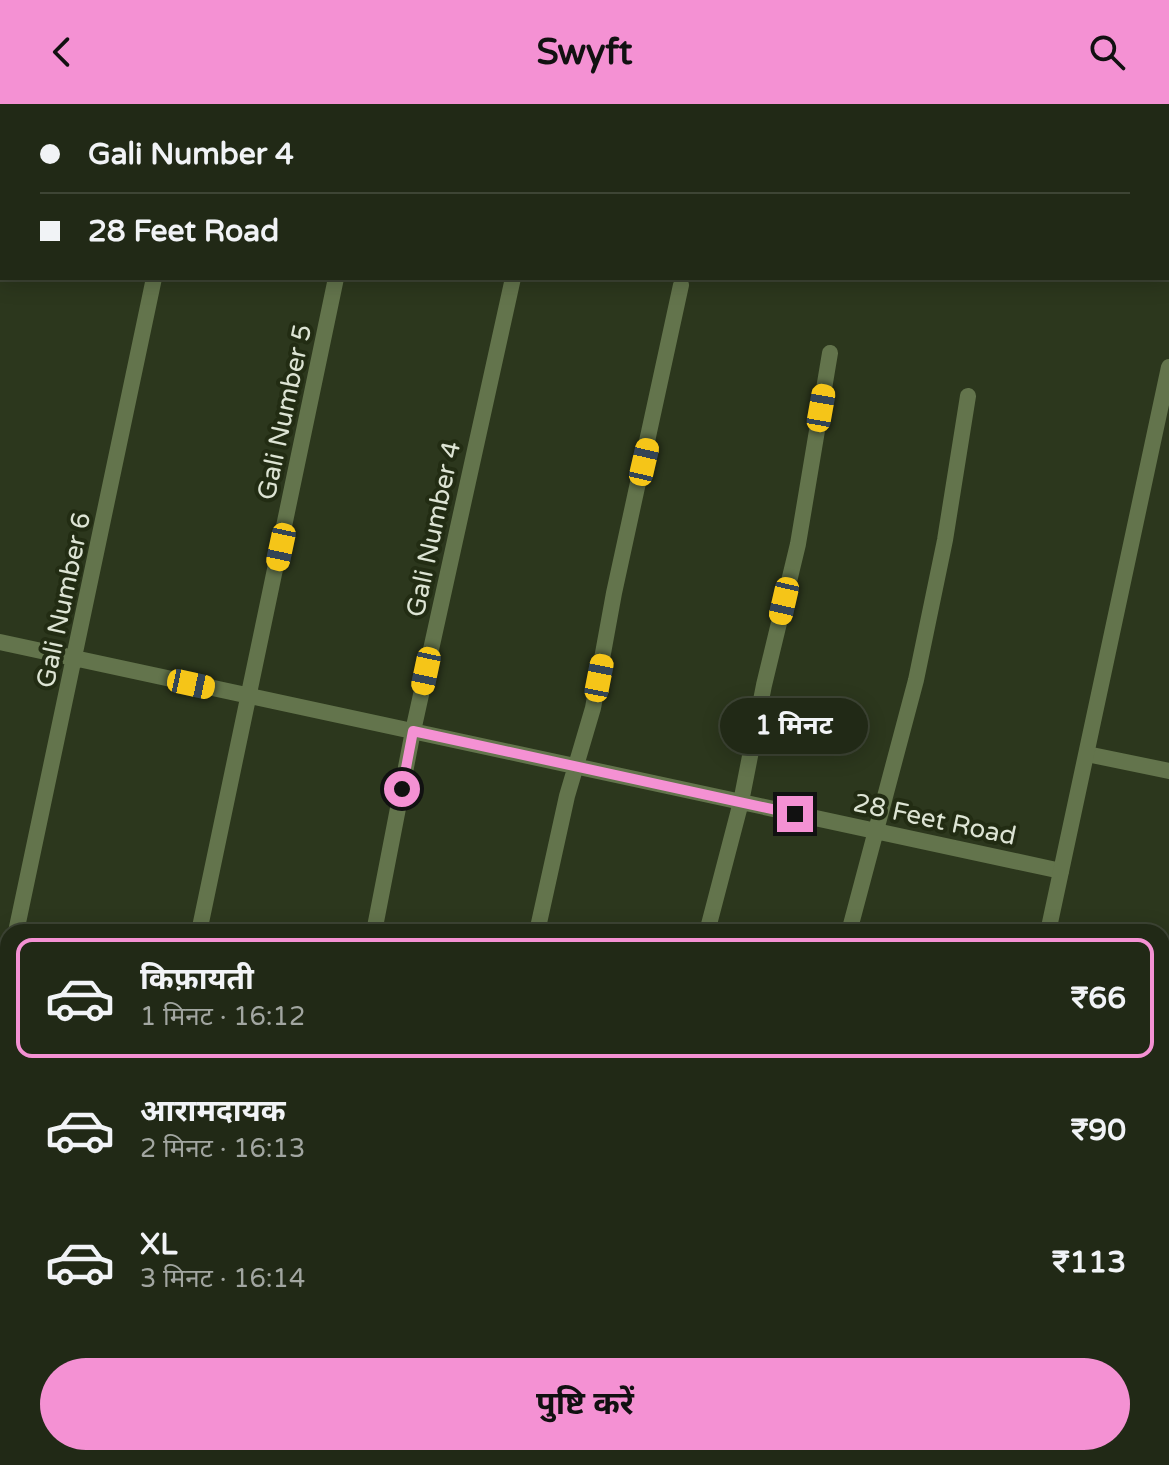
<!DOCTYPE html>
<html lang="hi">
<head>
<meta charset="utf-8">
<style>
  :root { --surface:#212916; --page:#2d3523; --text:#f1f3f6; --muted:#a2a6a1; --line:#3e4535; --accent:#f491d3 }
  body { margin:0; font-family:"Varela Round","Noto Sans Devanagari",sans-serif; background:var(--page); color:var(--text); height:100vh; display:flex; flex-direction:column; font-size:30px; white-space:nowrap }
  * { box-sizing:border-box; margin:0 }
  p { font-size:26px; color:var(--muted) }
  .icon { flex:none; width:44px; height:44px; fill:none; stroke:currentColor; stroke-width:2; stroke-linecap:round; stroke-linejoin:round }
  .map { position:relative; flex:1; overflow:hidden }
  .drawer { position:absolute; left:0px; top:820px; width:1170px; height:542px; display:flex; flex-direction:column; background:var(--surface); border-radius:24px 24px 0 0; box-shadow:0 4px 20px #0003,0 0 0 2px var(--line) }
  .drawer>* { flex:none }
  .top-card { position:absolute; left:0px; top:0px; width:1170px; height:176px; box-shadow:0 4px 20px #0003,0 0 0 2px var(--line); display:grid; align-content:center; height:176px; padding:0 40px; background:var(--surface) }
  .end { position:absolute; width:36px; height:36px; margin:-18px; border:10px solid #f491d3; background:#111; box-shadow:0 0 0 4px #111 }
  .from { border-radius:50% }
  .bubble { position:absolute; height:56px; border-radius:28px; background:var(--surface); box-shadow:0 4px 20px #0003,0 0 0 2px var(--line); font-size:26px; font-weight:700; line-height:56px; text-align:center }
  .car { position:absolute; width:24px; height:48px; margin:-24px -12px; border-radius:10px; box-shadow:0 0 6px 2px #0007; background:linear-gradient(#f5c518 24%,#345 0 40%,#f5c518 0 76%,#345 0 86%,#f5c518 0) }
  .top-card b { display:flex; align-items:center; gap:28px; height:76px; font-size:30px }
  .top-card b+b { border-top:2px solid var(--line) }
  .top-card i { width:20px; height:20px; background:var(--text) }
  ul { padding:14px 0 0; list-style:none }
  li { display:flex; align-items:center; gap:24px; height:120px; margin:0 16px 12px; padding:0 24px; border:4px solid transparent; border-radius:16px }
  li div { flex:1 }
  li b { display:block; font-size:30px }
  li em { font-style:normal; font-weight:700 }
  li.active { border-color:var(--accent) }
  li>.icon { width:72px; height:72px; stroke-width:1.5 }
  .primary-button { display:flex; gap:16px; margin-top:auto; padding:16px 40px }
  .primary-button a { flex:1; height:92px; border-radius:48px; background:var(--accent); color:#111; font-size:32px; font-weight:700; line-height:92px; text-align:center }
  header { display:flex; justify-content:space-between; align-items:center; height:104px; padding:0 40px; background:var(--accent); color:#111; font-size:36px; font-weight:700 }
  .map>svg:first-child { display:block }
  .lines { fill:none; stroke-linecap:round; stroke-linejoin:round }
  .minor { stroke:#63744c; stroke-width:16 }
  .tertiary { stroke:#63744c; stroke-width:16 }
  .route { stroke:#f491d3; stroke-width:10 }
  .labels { text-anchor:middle; stroke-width:8; stroke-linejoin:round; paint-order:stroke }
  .street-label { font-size:26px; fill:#dde4d4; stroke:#222c13 }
</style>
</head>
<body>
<header><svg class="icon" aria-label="back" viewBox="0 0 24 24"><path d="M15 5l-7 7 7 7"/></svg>Swyft<svg class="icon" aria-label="search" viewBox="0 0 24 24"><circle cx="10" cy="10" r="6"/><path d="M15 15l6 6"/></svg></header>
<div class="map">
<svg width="1169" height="1361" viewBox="0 0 1169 1361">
  <rect width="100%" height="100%" fill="#2c371d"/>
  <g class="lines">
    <!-- minor -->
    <path class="minor" d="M11 2 12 0
      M189 2 190 0
      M372 2 373 0
      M551 2V0
      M0 53 2 44
      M0 538 1061 767
      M1087 650 1169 667
      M16 828 154 174
      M199 828 336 174
      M374 828 413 627 513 174
      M537 828 567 692 593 604 614 489 681 181
      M707 828 741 698 764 581 798 440 830 249
      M849 828 916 576 945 436 968 292
      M0 901 8 864
      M1162 1054 1169 1056
      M1167 1206 1169 1195
      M0 1313 8 1315
      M169 1354 204 1361
      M415 1354 419 1361
      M848 1354 880 1361
      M86 1361 88 1354
      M273 1361 275 1354
      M598 1361 600 1354"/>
    <!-- tertiary -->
    <path class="tertiary" d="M846 0 855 2
      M1168 71H1169
      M1048 828 1169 263
      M935 1361 936 1354"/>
  </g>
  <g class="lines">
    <!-- route -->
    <path class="route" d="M402 685 413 627 795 710"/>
  </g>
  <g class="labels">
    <!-- street labels -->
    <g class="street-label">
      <text transform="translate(284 308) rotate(-78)" y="9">Gali Number 5</text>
      <text transform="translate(433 425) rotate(-78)" y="9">Gali Number 4</text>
      <text transform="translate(63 496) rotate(-78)" y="9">Gali Number 6</text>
      <text transform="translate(935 715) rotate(12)" y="9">28 Feet Road</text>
    </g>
  </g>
</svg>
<i class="end from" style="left:402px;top:685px"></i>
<i class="end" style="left:795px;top:710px"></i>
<div class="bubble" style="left:720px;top:594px;width:148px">1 मिनट</div>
<i class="car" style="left:821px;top:304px;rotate:10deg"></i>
<i class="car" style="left:644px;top:358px;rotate:13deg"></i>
<i class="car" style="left:281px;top:443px;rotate:192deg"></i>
<i class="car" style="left:784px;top:497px;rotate:193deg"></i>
<i class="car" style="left:426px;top:567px;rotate:192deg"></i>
<i class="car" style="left:599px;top:574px;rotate:11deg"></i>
<i class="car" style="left:191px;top:580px;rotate:102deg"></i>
<div class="top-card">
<b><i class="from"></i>Gali Number 4</b>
<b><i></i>28 Feet Road</b>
</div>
<section class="drawer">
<ul>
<li class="active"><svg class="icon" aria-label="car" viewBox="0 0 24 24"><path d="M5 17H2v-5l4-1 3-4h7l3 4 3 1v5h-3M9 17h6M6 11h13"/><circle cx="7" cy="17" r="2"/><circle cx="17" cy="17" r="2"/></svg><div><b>किफ़ायती</b><p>1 मिनट · 16:12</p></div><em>₹66</em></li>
<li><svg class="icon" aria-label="car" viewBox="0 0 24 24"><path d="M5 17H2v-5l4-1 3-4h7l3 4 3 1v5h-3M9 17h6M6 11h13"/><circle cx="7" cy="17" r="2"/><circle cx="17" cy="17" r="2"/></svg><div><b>आरामदायक</b><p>2 मिनट · 16:13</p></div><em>₹90</em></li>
<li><svg class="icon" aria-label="car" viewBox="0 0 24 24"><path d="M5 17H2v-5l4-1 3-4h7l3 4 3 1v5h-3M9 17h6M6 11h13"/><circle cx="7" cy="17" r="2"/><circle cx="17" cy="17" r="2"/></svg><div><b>XL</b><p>3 मिनट · 16:14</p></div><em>₹113</em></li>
</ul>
<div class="primary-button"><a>पुष्टि करें</a></div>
</section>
</div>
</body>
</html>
